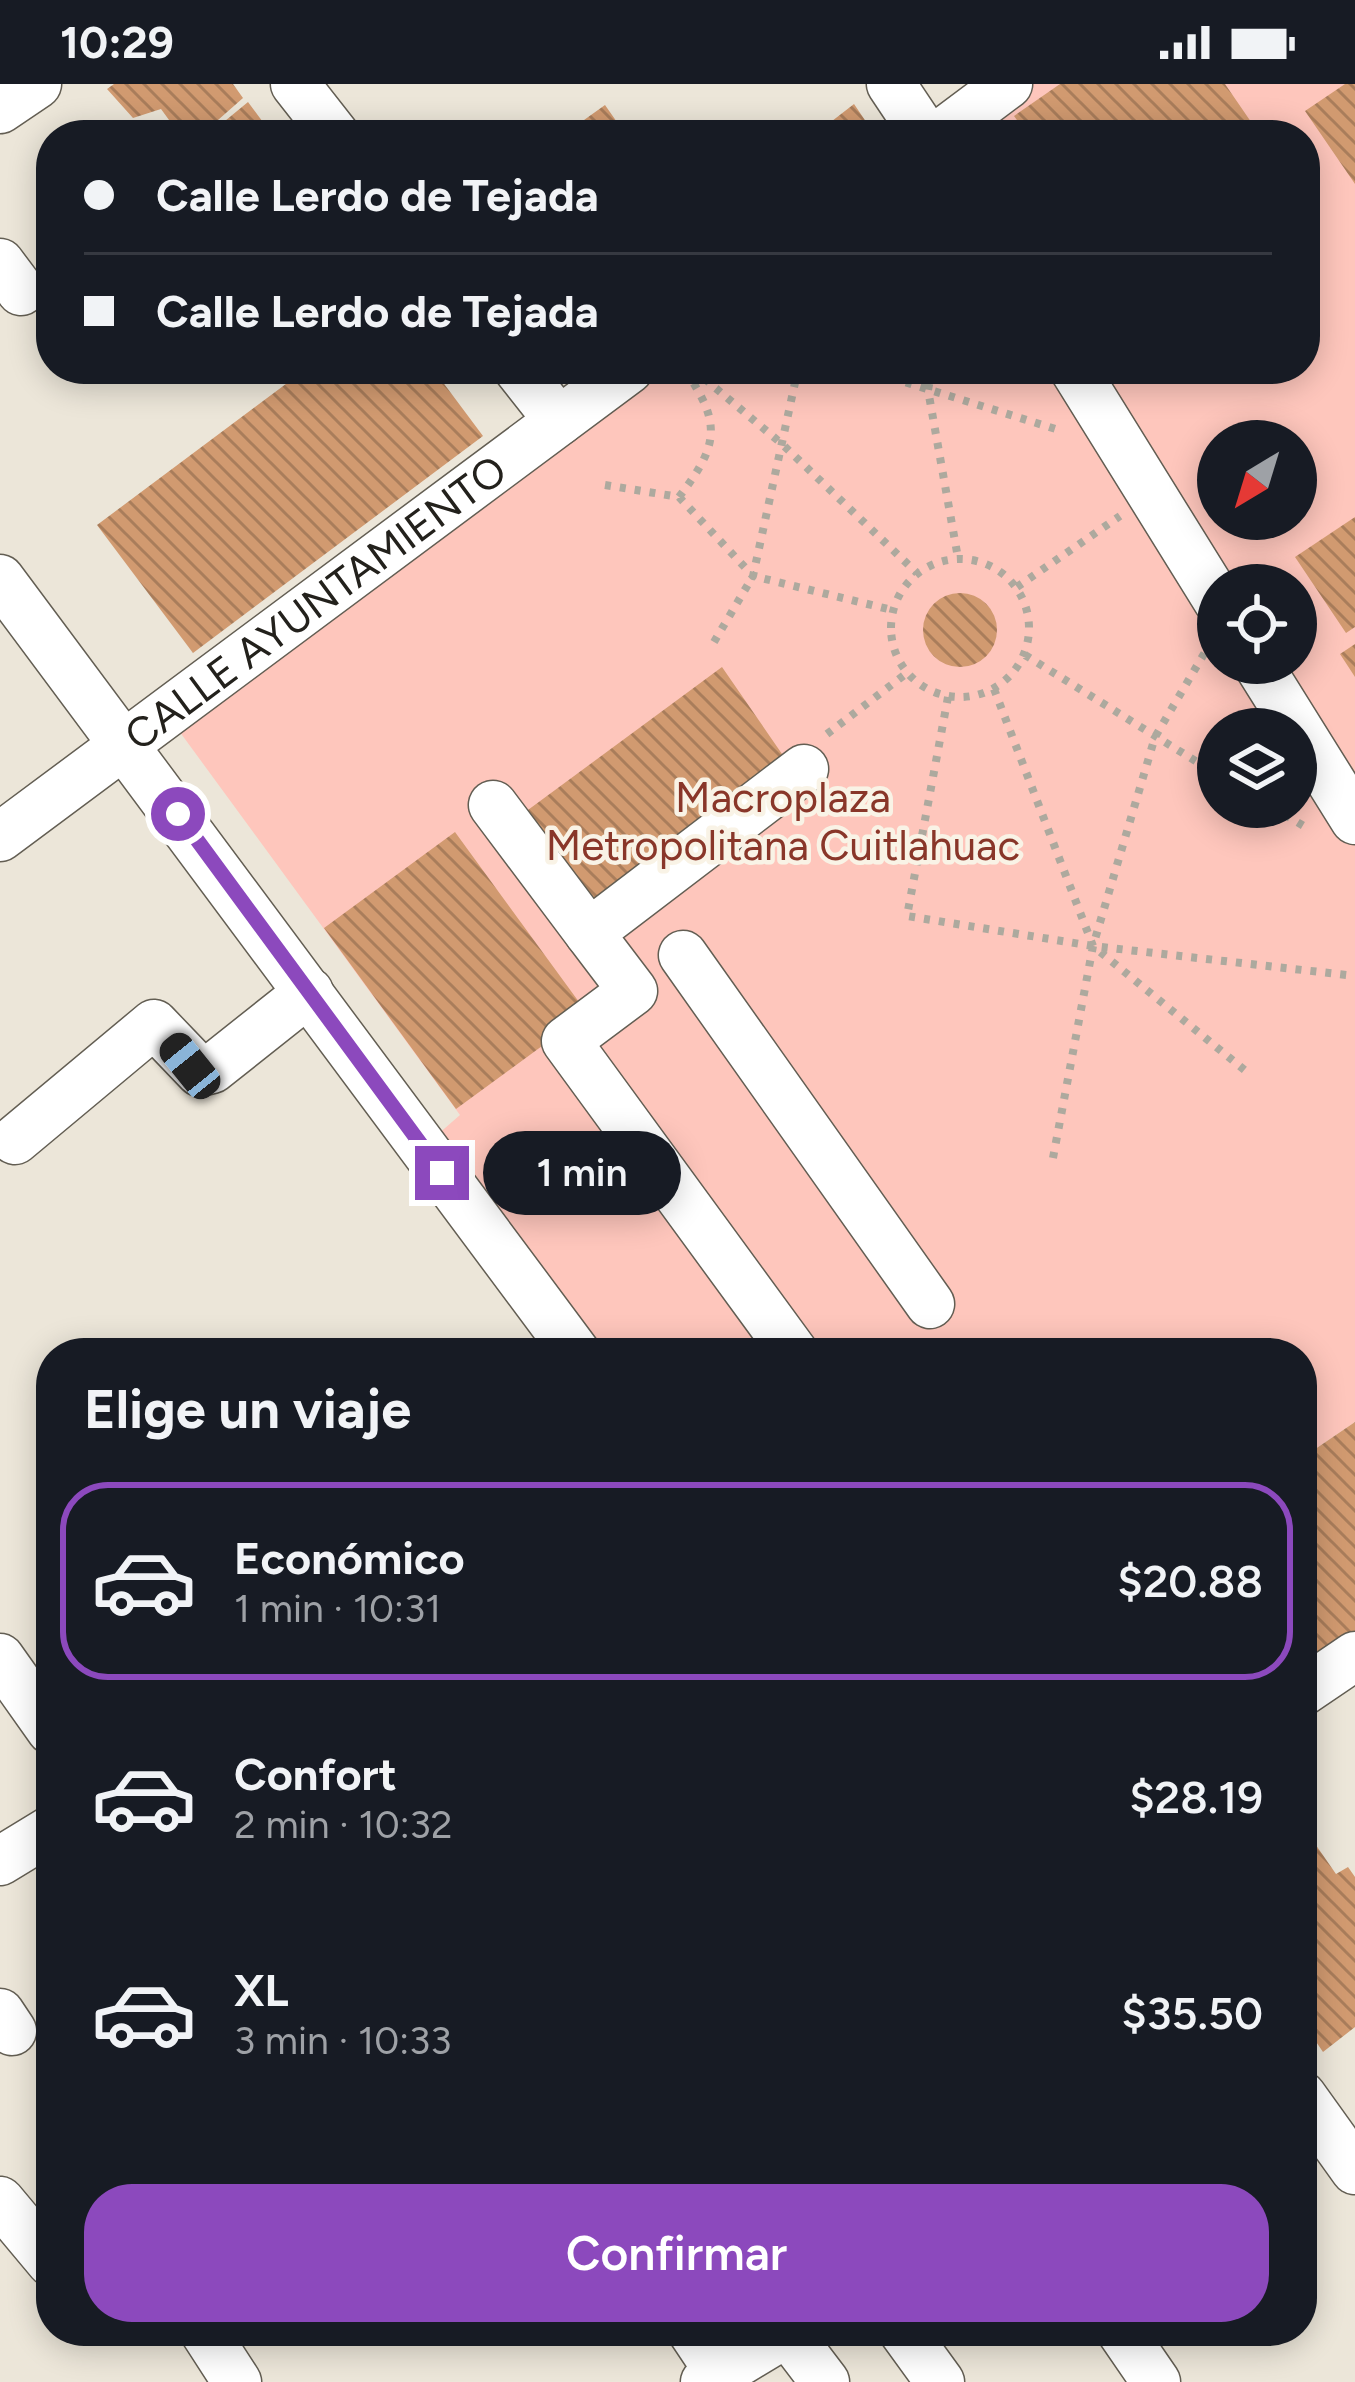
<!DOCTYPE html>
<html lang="es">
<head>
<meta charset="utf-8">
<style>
  :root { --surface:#171b24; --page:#20242c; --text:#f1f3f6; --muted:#9ea1a6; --line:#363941; --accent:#8c49bd }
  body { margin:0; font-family:Figtree,sans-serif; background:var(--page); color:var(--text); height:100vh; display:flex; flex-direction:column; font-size:45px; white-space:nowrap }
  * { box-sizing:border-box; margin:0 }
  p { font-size:39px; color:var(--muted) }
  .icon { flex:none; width:66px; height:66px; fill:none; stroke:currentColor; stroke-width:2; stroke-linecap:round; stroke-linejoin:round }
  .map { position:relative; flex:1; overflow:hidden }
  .sheet { position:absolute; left:36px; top:1254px; width:1281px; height:1008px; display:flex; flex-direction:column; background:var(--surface); border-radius:48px; box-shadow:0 6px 30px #0003 }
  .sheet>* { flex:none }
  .banner { position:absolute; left:36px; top:36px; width:1284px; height:264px; border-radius:48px; box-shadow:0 6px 30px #0003; display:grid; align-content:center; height:264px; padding:0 48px; background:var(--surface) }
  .needle { width:78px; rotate:218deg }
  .tools { position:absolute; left:1197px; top:336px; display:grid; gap:24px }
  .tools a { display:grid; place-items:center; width:120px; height:120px; border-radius:50%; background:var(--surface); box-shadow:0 6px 30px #0003; font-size:60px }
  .end { position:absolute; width:54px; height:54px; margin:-27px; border:15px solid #8c49bd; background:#fff; box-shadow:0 0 0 6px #fff }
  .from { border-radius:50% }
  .bubble { position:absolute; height:84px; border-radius:42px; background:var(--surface); box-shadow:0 6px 30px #0003; font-size:39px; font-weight:600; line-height:84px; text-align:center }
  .car { position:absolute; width:36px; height:72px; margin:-36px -18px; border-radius:15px; box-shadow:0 0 9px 3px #0007; background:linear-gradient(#222 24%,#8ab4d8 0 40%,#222 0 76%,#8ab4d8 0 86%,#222 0) }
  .banner b { display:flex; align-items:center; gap:42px; height:114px; font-size:45px }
  .banner b+b { border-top:3px solid var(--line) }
  .banner i { width:30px; height:30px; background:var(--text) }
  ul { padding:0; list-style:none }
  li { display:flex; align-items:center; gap:36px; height:198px; margin:0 24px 18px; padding:0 24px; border:6px solid transparent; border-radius:48px }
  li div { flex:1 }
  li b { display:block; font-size:45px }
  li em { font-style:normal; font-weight:600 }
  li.current { border-color:var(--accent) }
  li>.icon { width:108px; height:108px; stroke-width:1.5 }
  h2 { padding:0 48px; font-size:54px; line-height:144px }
  .button { display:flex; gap:24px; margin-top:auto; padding:24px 48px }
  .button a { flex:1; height:138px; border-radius:48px; background:var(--accent); color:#fff; font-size:48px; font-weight:600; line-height:138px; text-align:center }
  .status { display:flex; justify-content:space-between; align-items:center; height:84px; padding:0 60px; background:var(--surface); direction:ltr }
  .status svg { height:33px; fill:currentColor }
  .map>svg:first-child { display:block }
  .green { fill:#fec6bc; fill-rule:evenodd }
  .building { fill:url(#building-back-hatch) }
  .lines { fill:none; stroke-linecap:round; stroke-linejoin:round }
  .minor-casing { stroke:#635e53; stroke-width:51 }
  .path { stroke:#ada99e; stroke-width:8; stroke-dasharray:6 9; stroke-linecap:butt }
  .minor { stroke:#fff; stroke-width:48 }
  .route { stroke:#8c49bd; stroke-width:15 }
  .labels { text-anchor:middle; stroke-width:9; stroke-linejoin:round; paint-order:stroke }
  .street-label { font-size:42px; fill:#23211c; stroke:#f9f3e6 }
  .park-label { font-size:42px; fill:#893629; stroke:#f9f3e6 }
</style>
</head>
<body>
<div class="status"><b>10:29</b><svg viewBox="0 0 49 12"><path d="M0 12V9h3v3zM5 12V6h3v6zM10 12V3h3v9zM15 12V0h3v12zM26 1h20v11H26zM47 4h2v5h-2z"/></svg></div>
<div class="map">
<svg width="1355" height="2298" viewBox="0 0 1355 2298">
  <defs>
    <pattern id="building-back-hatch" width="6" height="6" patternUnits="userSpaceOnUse" patternTransform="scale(3)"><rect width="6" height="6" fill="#d19a70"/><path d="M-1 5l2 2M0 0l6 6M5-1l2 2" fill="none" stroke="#a97d5b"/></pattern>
  </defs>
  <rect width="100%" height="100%" fill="#ece6d9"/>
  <!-- green -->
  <path class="green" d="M1026 0H1355V1338L1302 1374V1269H590L429 1058 460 1031 174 640 649 285H1305V51H957ZM1218 357H1296V435H1218ZM1218 501H1296V579H1218ZM1218 645H1296V723H1218Z"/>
  <!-- building -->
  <path class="building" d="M114 0H233L243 14 201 51H180L161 25 133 34 107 5Z
    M1060 0H1225L1260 51H1028L1014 32Z
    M1345 0H1355V100L1305 27Z
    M248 18 268 45 261 51H208Z
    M854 20 875 51H814Z
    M605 21 626 51H563Z
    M306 285H433L483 352 193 569 97 441Z
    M1355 433V543L1346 549 1295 473Z
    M923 546a37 37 0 1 1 74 0a37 37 0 1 1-74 0Z
    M1355 560V593L1340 570Z
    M722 583 791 683 584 834 513 737Z
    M455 748 587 929 456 1025 324 844Z
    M1355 1338V1549L1302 1585V1374Z
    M1302 1741 1336 1790 1348 1783 1355 1793V1943L1323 1968 1302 1937Z"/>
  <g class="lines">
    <!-- minor casing -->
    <g class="minor-casing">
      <g id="minor">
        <path d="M295 0 335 51"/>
        <path d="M891 0 925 51"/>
        <path d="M0 25 37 0"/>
        <path d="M940 51 1008 0"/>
        <path d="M0 179 21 207"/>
        <path d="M518 285 559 337"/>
        <path d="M1074 285 1218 517"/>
        <path d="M0 495 576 1269"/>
        <path d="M1257 579 1355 736"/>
        <path d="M493 721 589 849"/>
        <path id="s1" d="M0 753 629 285"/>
        <path d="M683 871 930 1220"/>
        <path d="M15 1056 154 940 200 988 212 985 309 908"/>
        <path d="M794 1269 566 957 633 907 589 849 804 685"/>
        <path d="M0 1574 51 1646"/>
        <path d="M1302 1608 1355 1572"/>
        <path d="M0 1777 51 1746"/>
        <path d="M0 1929 12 1947"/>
        <path d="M1302 2012 1355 2086"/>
        <path d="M0 2117 51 2178"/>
        <path d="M204 2247 237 2298"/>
        <path d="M692 2247 720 2289"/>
        <path d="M903 2247 940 2298"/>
        <path d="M1121 2247 1156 2298"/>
        <path d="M787 2248 825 2298"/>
        <path d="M705 2298 790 2247"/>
      </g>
    </g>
    <!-- path -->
    <path class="path" d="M693 285 782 360 917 489
      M863 285 1062 347
      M932 285 928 306 958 474
      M605 401 679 413 753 492 892 526
      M679 413C718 362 723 340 684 285
      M891 544a69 69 0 1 1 138 0a69 69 0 1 1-138 0Z
      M1017 503 1120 432
      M714 558 753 492 798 285
      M1025 571 1218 691
      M994 605 1093 862 1247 988
      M948 613 907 832 1093 862 1355 892
      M827 650 907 589
      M1272 723 1307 744
      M1053 1074 1093 862 1155 653 1211 558"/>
    <!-- minor -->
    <use href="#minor" class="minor"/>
  </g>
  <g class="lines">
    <!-- route -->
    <path class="route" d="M178 730 442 1089"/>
  </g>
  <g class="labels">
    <!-- street labels -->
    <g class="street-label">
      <text dy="15" stroke="none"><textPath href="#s1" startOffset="393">CALLE AYUNTAMIENTO</textPath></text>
    </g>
    <!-- park labels -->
    <g class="park-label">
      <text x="783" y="728">Macroplaza<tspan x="783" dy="48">Metropolitana Cuitlahuac</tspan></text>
    </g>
  </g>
</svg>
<div class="tools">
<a><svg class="needle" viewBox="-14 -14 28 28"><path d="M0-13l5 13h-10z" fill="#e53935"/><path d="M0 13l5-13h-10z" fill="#9ea1a6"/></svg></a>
<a><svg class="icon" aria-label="locate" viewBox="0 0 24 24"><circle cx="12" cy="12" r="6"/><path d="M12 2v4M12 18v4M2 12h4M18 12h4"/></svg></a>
<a><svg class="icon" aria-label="layers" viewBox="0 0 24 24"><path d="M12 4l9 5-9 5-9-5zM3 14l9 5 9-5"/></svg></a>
</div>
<i class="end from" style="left:178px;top:730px"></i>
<i class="end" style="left:442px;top:1089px"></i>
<div class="bubble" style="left:483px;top:1047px;width:198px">1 min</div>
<i class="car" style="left:190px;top:982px;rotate:321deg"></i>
<div class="banner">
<b><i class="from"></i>Calle Lerdo de Tejada</b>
<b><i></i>Calle Lerdo de Tejada</b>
</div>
<section class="sheet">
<h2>Elige un viaje</h2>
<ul>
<li class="current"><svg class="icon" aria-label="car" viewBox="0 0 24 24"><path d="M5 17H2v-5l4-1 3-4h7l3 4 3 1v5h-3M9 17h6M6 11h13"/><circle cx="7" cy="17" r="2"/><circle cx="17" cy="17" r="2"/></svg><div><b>Económico</b><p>1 min · 10:31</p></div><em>$20.88</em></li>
<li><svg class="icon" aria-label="car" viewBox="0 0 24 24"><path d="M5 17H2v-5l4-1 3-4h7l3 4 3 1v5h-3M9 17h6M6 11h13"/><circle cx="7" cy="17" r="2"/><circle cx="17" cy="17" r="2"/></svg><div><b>Confort</b><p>2 min · 10:32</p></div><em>$28.19</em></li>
<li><svg class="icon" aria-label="car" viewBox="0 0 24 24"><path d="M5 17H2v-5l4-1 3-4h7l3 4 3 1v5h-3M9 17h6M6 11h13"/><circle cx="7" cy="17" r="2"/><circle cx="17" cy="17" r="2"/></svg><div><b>XL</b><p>3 min · 10:33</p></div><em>$35.50</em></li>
</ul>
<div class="button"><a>Confirmar</a></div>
</section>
</div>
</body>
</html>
